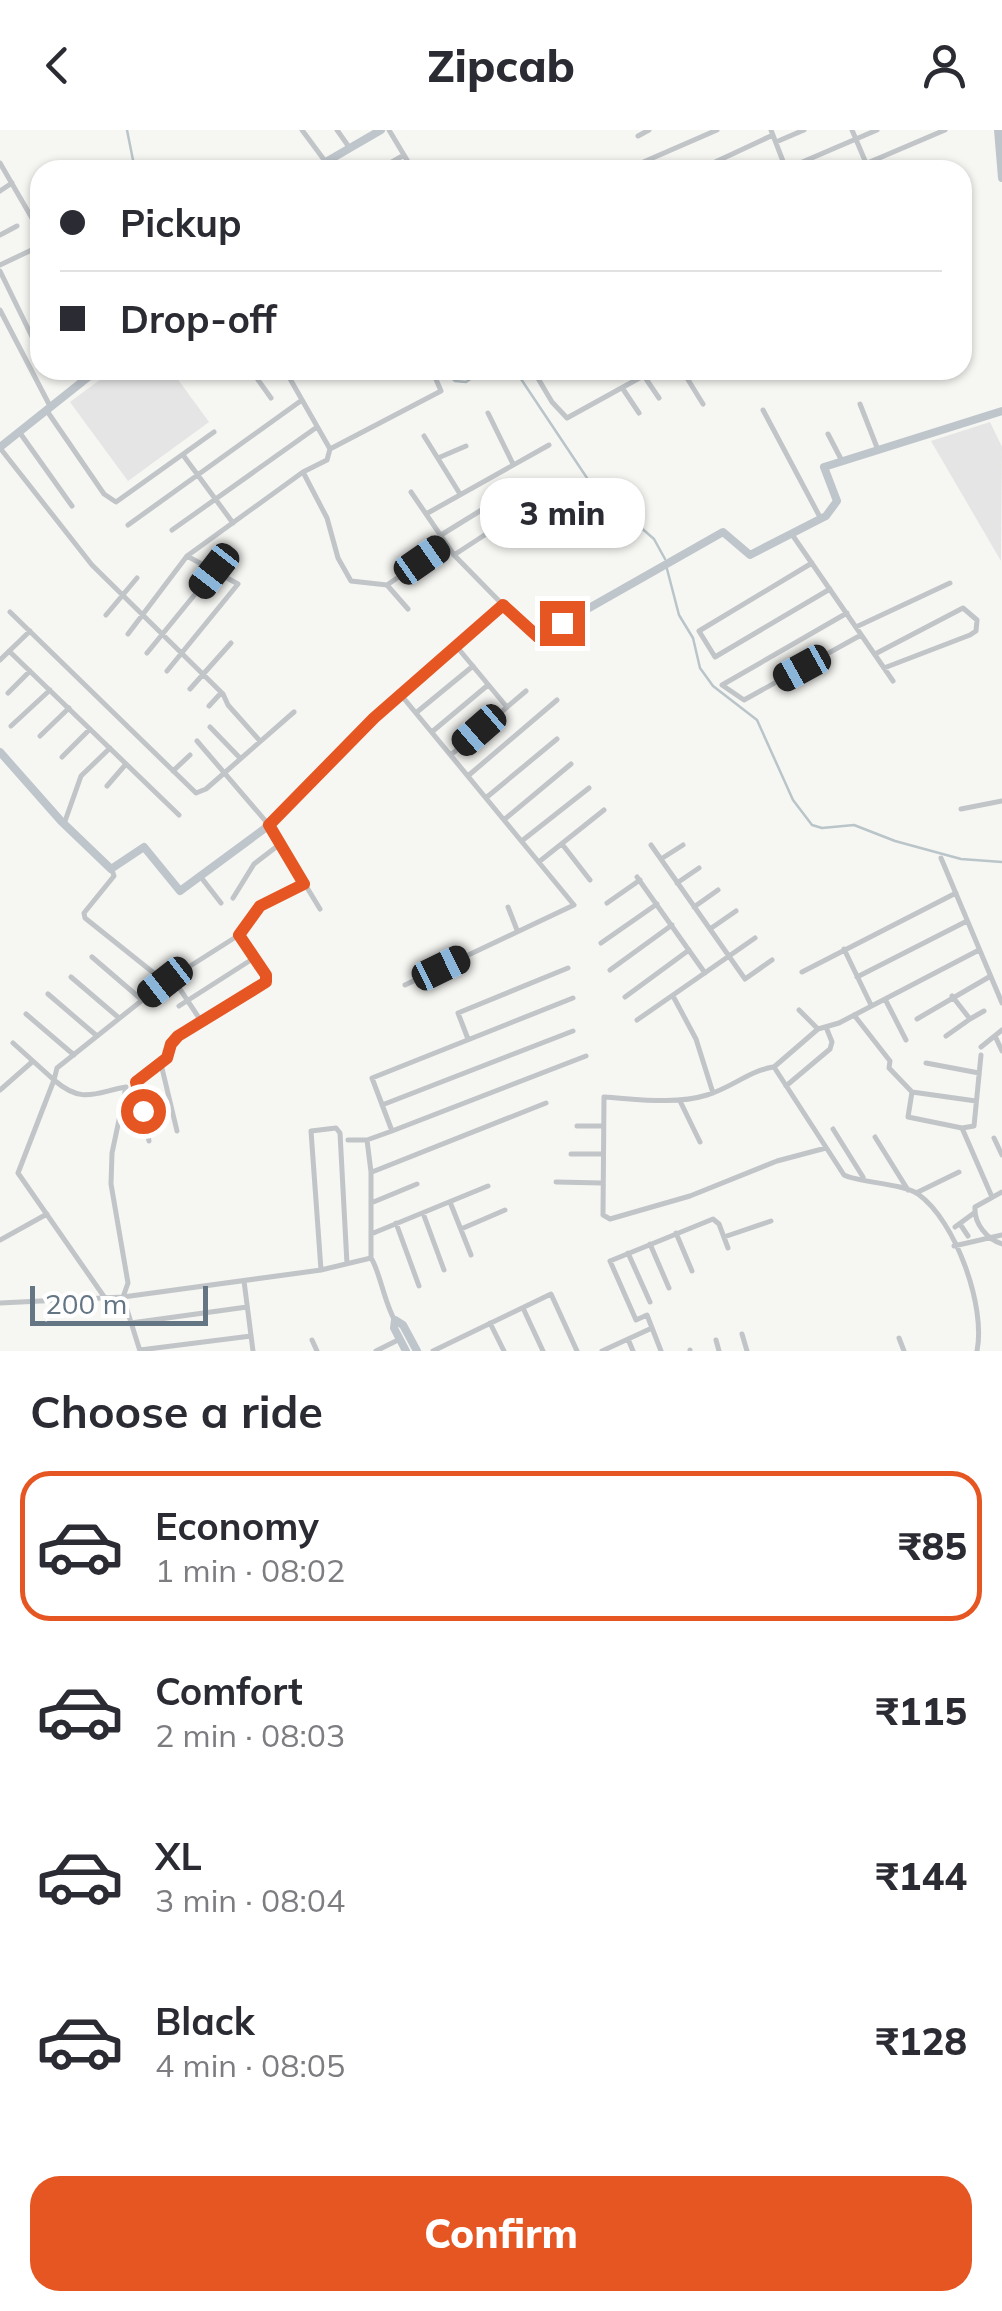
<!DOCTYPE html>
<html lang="en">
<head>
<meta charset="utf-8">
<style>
  :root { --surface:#fff; --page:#f7f7f7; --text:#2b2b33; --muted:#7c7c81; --line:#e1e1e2; --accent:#e65622 }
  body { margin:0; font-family:Mulish,sans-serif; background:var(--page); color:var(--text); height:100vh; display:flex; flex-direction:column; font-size:38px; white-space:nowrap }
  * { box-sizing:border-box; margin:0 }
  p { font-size:32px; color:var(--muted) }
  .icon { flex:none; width:55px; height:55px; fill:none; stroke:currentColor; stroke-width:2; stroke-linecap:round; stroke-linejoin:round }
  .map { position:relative; height:1221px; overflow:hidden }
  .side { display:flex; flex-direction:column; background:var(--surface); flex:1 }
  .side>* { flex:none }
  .banner { position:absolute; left:30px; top:30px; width:942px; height:220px; border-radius:30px; box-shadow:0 2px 8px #0004; display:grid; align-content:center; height:220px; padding:0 30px; background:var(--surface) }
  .scale { position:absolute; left:30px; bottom:25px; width:178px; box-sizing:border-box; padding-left:10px; border:5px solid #647584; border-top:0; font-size:28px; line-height:35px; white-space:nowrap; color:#647584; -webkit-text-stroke:8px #fff; paint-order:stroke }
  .end { position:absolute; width:45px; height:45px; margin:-22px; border:12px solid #e65622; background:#fff; box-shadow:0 0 0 5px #fff }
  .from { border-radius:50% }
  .bubble { position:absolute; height:70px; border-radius:30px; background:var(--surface); box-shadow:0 2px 8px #0004; font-size:32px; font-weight:800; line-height:70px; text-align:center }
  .car { position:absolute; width:30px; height:60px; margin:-30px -15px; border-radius:12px; box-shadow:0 0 8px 2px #0007; background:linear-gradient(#222 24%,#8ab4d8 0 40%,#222 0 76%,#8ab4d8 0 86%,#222 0) }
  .banner b { display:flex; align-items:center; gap:35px; height:95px; font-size:38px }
  .banner b+b { border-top:2px solid var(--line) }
  .banner i { width:25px; height:25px; background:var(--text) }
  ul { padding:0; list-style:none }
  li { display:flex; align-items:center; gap:30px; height:150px; margin:0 20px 15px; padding:0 10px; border:5px solid transparent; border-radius:30px }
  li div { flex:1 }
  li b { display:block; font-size:38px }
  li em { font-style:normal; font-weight:800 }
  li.active { border-color:var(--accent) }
  li>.icon { width:90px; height:90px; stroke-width:1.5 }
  h2 { padding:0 30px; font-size:45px; line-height:120px }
  .primary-button { display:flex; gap:20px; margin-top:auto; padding:20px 30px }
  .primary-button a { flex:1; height:115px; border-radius:30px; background:var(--accent); color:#fff; font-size:40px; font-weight:800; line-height:115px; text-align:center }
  header { display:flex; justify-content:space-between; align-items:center; height:130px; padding:0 30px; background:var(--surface); font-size:45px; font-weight:800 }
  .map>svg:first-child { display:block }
  .built { fill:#e4e5e4 }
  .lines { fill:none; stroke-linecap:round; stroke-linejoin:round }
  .stream { stroke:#b9c5c9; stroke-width:2.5 }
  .street { stroke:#c1c5c8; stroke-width:5 }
  .secondary { stroke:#bec5cb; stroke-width:8 }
  .route { stroke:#e65622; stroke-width:12 }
</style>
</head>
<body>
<header><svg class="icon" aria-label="back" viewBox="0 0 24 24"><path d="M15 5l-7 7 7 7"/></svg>Zipcab<svg class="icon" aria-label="person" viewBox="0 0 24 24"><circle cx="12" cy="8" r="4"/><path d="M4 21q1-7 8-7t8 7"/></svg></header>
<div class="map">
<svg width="1002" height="1221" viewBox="0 0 1002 1221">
  <rect width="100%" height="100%" fill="#f6f6f3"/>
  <!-- built -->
  <path class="built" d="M113 240H171L209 292 128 351 70 272Z
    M990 292 1002 317 1001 431 931 311Z"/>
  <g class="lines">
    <!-- stream -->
    <path class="stream" d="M127 0 133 30 139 40
      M444 240 455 251 466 252 484 240
      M515 240 591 354 654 409 665 429
      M667 439 679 485 693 508 700 538 713 556 757 590 793 670 812 695 822 698 854 695 895 711 961 729 1002 732"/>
    <!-- street -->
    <path class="street" d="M302 0 325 31
      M337 0 349 17
      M389 0 413 40
      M771 0 786 39
      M852 0 866 33
      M638 6 649 0
      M776 12 804 0
      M0 33 40 102
      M786 39 877 0
      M378 40 404 25
      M625 40 717 0
      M698 40 773 5
      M767 40 783 33
      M851 40 945 0
      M0 61 12 53
      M0 105 17 96
      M0 135 40 116
      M0 141 37 217 40 215
      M0 180 51 278
      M251 240 271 268
      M285 240 330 319 327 330 303 342 327 388 338 428 351 451 387 455 408 479
      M465 240 468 245
      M533 240 552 272 567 288 654 240
      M682 240 703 274
      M644 246 659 268
      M623 259 639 283
      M860 274 878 320
      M763 280 821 389
      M47 281 104 364 116 372 214 302
      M488 283 513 334
      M20 303 72 376
      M828 304 842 331
      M424 306 460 364
      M0 318 92 435 223 564 228 575 260 611
      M330 319 441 261 432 240
      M183 325 233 393
      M438 328 466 316
      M411 362 454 425 503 475
      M426 384 549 315
      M128 395 302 270
      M172 400 317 297
      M791 403 893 551
      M441 405 483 379
      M454 425 509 389
      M812 433 699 501 715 527 830 459
      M387 455 446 414
      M10 482 196 663 206 659 294 582
      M847 483 722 555 744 570 861 505
      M106 485 137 448
      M856 497 950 453
      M128 504 187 426 303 342
      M457 517 506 576
      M9 521 179 685
      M147 523 214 441
      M875 524 963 478 977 490 976 501 970 505 884 538
      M0 530 30 501
      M167 541 238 454 187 426
      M190 559 231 513
      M8 563 30 541
      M401 565 574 775 405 855
      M209 576 221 563
      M417 582 473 536
      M11 596 50 560
      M210 597 239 627
      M433 601 488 555
      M40 606 69 578
      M197 611 269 695 320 779
      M452 624 526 561
      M62 627 90 599
      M173 641 190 625
      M469 645 557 570
      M107 656 126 634
      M487 667 557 609
      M961 679 1002 671
      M505 689 571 634
      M64 694 81 646 110 618
      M523 710 589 658
      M562 714 590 750
      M651 715 745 849 772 830
      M941 728 1002 873
      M661 729 683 715
      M540 731 604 680
      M112 740 114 746 84 783 85 788 165 852
      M200 746 221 773
      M637 747 705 843
      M677 753 699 738
      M233 768 254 734 280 714
      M607 773 640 750
      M508 777 517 800
      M694 777 718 760
      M710 799 736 781
      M601 813 657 774
      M844 819 871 875
      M92 827 142 870
      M610 840 672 795
      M802 842 956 763
      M71 847 119 888
      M172 847 201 891
      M857 847 967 791
      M48 864 97 906
      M673 866 696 909 713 963
      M952 866 970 889 984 881
      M625 867 689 820
      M573 868 372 948 392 1001 586 926
      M885 869 906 910
      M179 876 254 828
      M799 880 818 899
      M26 884 74 925
      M854 885 890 931 889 938 912 962 908 987 962 998 974 996 981 925
      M917 889 989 847
      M637 890 755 808
      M946 906 970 889
      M995 906 1002 921
      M468 909 458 883 568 838
      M13 913 54 950 57 938 165 852 239 805 259 777 303 754
      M981 917 1002 900
      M926 933 979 943
      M161 934 177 1001
      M773 937C749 941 731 958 707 965 675 975 637 969 604 967L603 1085 610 1089 690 1066 777 1031 826 1018
      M786 956 830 919 832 912 826 897
      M0 960 32 932
      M912 962 976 971
      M680 971 700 1012
      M382 975 573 901
      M577 996H603
      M962 998 992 1067
      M833 999 863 1047
      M875 1007 908 1060
      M994 1008 1002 1025
      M348 1010H367
      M149 1011 137 952 167 928 171 914 178 906 265 852V845L240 806
      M571 1024H602
      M372 1042 546 973
      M556 1052 602 1053
      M1002 1062 975 1077C974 1094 987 1109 1002 1114
      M916 1063 959 1042
      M450 1072 471 1125
      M371 1073 417 1054
      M423 1083 444 1140
      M396 1093 419 1156
      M960 1094 968 1106
      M955 1097 974 1083
      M461 1099 505 1080
      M676 1103 692 1141
      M371 1104 488 1056
      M724 1107 771 1091
      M0 1110 47 1084
      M650 1114 669 1158
      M954 1116 1002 1105
      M628 1123 650 1172
      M371 1128C379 1139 384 1171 394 1189
      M347 1134 340 1003 336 998 311 1001 321 1140 371 1128V1042L367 1010 392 1001
      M244 1151 253 1221
      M105 1168 18 1043 54 950C83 975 96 962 126 957L112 1023 111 1054 128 1153 123 1167 140 1221
      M0 1173 123 1167 321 1140
      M523 1178 543 1221
      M131 1193 247 1177
      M490 1193 504 1221
      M742 1204 747 1221
      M899 1208 904 1221
      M628 1209 633 1221
      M312 1210 317 1221
      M716 1210 719 1221
      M140 1220 251 1206
      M690 1220V1221
      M376 1221 400 1209
      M433 1221 551 1164 577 1221
      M602 1221 652 1198
      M661 1221 647 1185 636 1190 610 1131 713 1089 719 1094 728 1118
      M977 1221C986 1177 956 1091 918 1064 902 1053 860 1053 844 1045L774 937 818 899 839 893 979 820"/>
    <!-- secondary -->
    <path class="secondary" d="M998 0 1002 48
      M312 40 381 0
      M0 317 97 240
      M0 622 61 691 111 739 144 717 180 761 264 699 375 587 503 475 538 507 723 402 750 425 826 386 837 371 824 337 1002 281
      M406 1221 394 1198 395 1190 403 1195 417 1221"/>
  </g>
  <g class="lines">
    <!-- route -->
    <path class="route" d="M143 981 136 952 167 928 171 914 178 906 266 852V845L239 805 260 776 304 754 269 695 374 588 503 475 538 507 562 493"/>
  </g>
</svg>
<div class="scale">200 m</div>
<i class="end from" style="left:143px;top:981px"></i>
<i class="end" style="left:562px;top:493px"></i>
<div class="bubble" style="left:480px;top:348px;width:165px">3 min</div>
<i class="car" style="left:422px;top:430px;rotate:55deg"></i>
<i class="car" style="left:214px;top:441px;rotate:218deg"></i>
<i class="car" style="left:802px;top:538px;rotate:241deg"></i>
<i class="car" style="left:479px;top:600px;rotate:229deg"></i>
<i class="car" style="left:441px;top:838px;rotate:64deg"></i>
<i class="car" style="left:165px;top:852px;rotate:232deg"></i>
<div class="banner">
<b><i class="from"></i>Pickup</b>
<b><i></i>Drop-off</b>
</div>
</div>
<section class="side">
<h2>Choose a ride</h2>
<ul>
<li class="active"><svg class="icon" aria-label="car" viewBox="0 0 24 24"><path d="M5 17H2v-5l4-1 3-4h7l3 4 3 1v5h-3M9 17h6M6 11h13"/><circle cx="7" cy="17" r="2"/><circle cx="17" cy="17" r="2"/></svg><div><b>Economy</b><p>1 min · 08:02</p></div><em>₹85</em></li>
<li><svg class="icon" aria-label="car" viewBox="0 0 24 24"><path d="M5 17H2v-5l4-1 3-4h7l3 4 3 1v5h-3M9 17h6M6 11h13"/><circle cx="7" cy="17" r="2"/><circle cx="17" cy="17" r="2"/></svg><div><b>Comfort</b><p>2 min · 08:03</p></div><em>₹115</em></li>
<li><svg class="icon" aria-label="car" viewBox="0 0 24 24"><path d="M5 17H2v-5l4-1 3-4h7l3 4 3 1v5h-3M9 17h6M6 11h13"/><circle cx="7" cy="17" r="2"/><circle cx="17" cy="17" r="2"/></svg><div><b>XL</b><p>3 min · 08:04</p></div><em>₹144</em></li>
<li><svg class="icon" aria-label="car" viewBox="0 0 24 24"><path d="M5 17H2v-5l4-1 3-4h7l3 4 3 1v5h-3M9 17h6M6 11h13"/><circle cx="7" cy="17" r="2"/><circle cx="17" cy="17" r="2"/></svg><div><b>Black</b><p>4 min · 08:05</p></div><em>₹128</em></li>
</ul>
<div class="primary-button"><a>Confirm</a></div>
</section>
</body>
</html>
